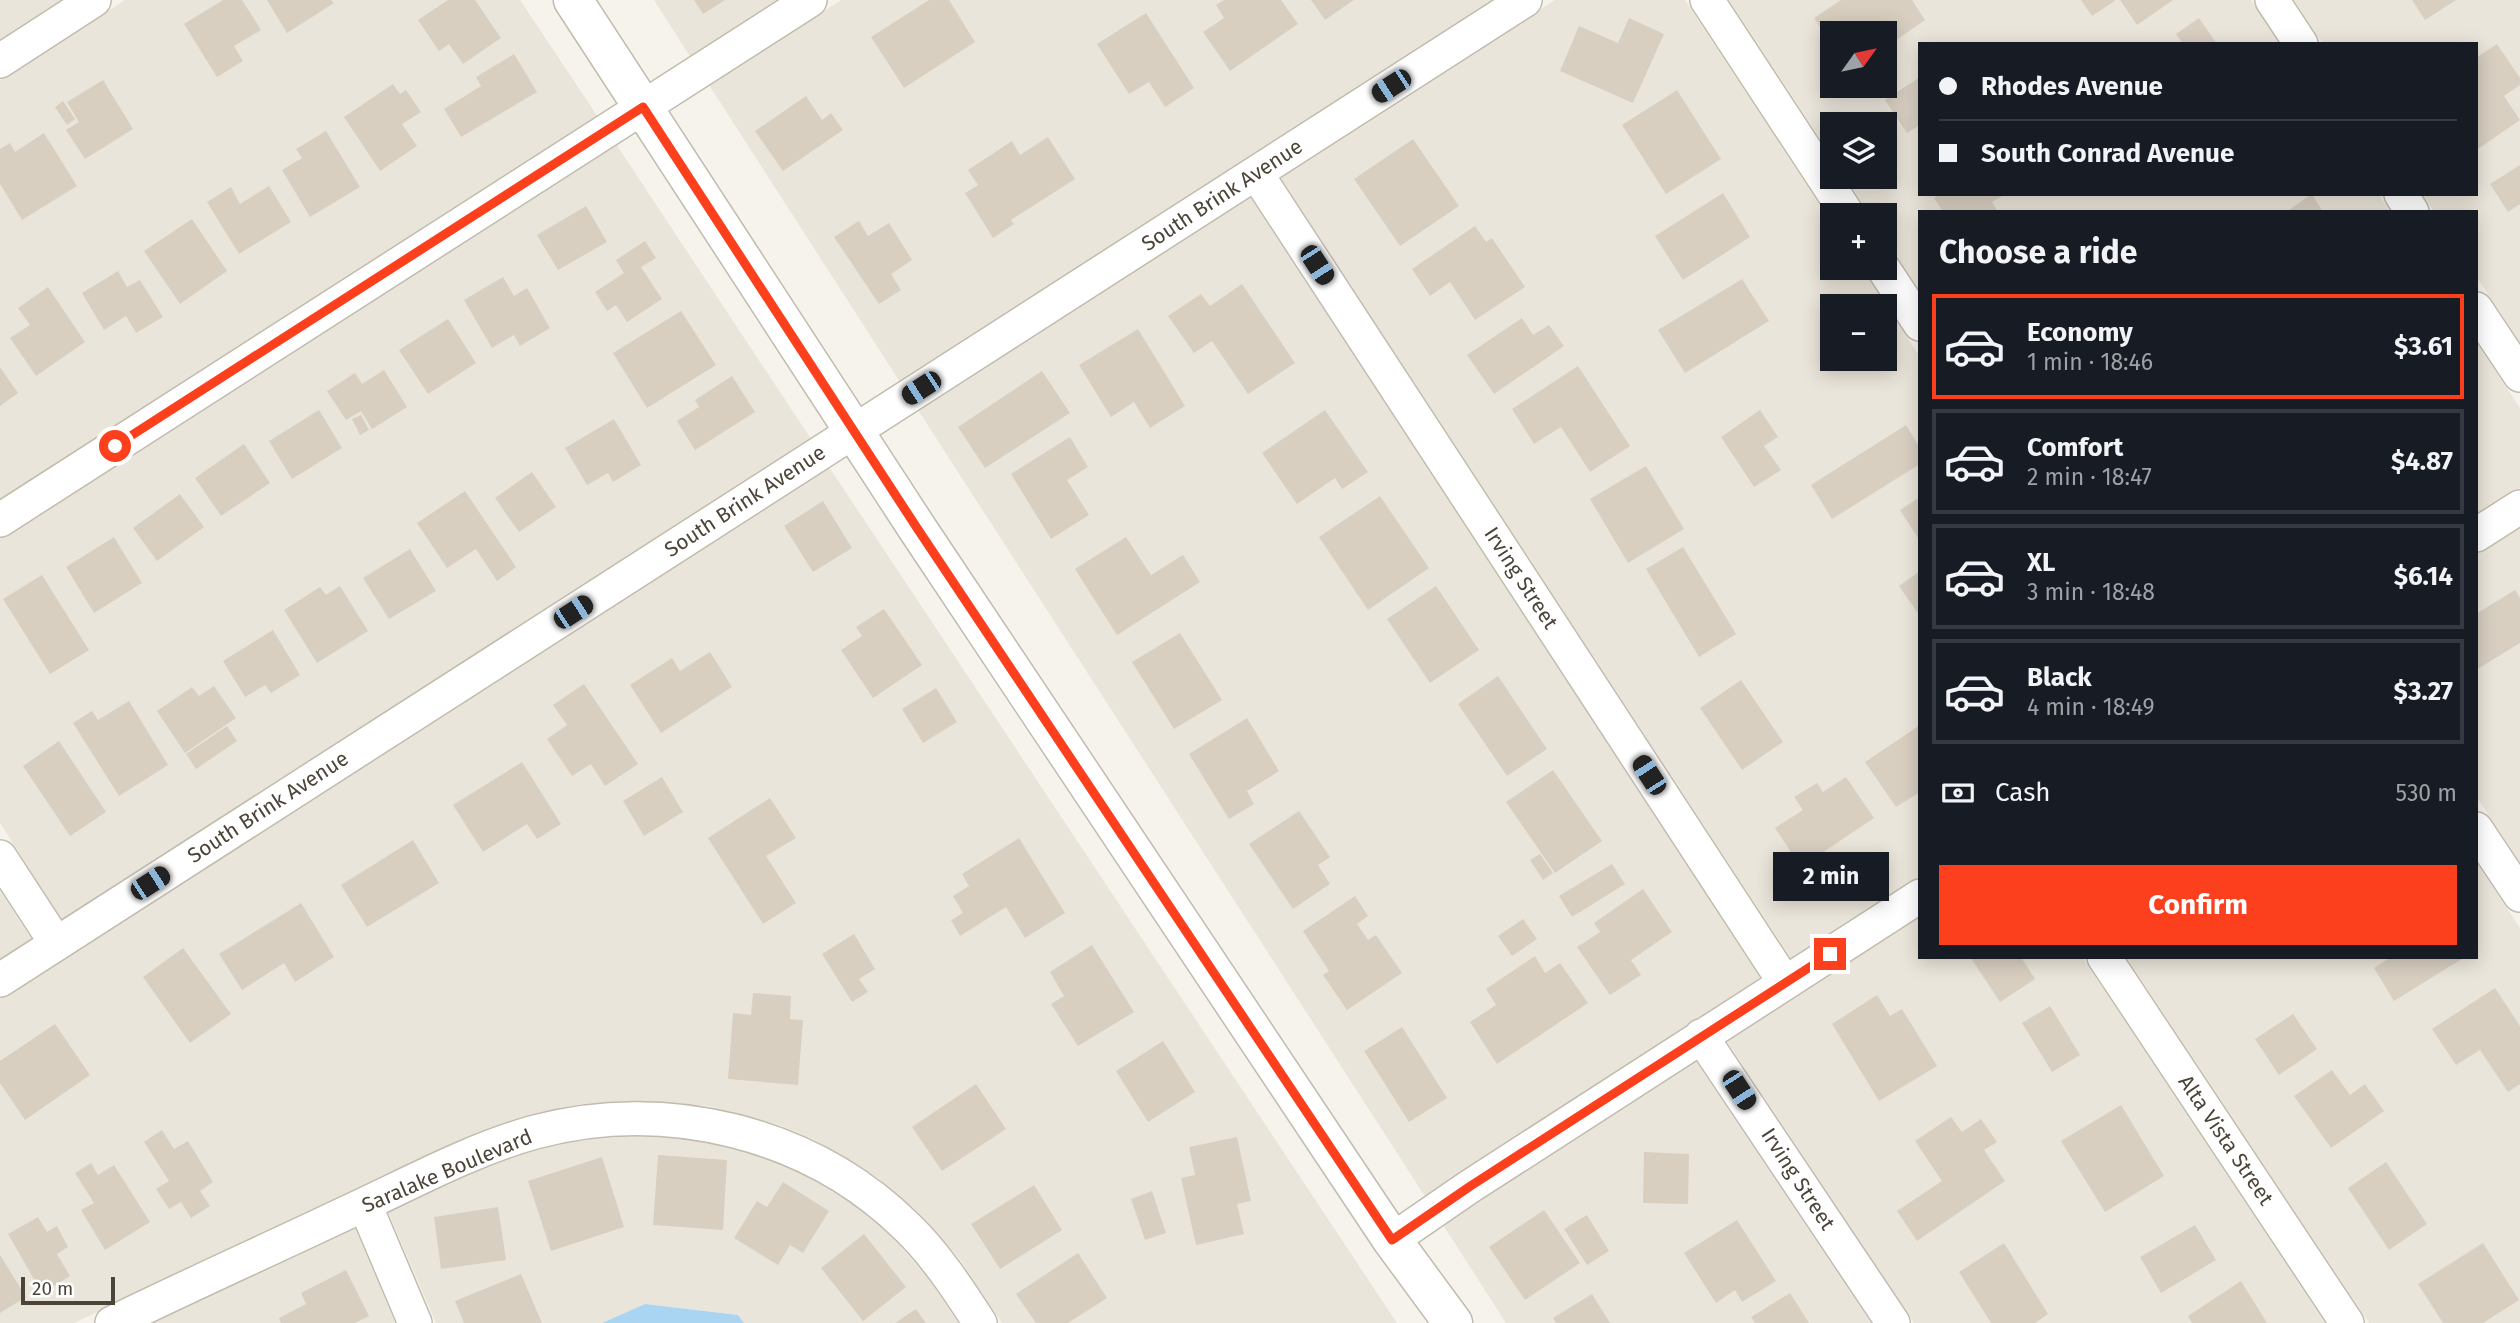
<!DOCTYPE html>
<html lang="en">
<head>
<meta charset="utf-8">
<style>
  :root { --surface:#171b24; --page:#20242c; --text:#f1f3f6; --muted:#9ea1a6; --line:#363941; --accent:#fc3f1d }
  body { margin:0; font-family:"Fira Sans",sans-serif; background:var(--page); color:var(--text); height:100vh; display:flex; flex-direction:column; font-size:26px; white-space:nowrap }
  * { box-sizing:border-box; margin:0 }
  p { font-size:23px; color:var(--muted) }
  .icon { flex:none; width:38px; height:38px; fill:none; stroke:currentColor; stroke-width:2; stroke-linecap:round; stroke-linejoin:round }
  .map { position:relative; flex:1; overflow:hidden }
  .drawer { position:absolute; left:1918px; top:210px; width:560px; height:749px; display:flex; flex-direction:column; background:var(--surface); border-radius:0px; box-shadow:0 4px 18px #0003 }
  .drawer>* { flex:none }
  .banner { position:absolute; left:1918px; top:42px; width:560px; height:154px; border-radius:0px; box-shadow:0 4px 18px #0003; display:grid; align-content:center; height:154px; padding:0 21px; background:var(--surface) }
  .needle { width:46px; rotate:57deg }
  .buttons { position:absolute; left:1820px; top:21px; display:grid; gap:14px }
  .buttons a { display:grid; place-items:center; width:77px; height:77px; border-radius:0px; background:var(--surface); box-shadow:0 4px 18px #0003; font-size:35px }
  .scale { position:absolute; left:21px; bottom:18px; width:94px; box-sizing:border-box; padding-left:7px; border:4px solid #4b4439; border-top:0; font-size:19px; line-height:24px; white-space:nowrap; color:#4b4439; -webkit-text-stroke:5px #fff; paint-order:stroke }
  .end { position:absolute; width:32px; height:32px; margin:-16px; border:9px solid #fc3f1d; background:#fff; box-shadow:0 0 0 4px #fff }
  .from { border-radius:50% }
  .bubble { position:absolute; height:49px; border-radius:0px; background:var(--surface); box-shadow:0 4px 18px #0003; font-size:23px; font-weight:700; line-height:49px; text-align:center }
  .car { position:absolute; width:21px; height:42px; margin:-21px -10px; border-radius:9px; box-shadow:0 0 5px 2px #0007; background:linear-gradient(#222 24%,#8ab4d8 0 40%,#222 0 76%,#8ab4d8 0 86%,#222 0) }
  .banner b { display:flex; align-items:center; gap:24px; height:66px; font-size:26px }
  .banner b+b { border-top:2px solid var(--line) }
  .banner i { width:18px; height:18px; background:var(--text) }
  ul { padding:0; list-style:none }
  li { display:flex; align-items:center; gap:21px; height:105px; margin:0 14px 10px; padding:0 7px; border:4px solid var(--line); border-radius:0px }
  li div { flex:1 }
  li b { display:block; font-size:26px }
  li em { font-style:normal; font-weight:700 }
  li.current { border-color:var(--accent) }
  li>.icon { width:63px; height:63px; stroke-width:1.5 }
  h2 { padding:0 21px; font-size:32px; line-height:84px }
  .pay { display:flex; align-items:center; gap:18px; height:77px; padding:0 21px; font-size:26px }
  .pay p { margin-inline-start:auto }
  .action { display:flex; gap:14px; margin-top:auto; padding:14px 21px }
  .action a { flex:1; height:80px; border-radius:0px; background:var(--accent); color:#fff; font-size:28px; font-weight:700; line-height:80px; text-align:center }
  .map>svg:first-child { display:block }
  .residential { fill:#eae5da; fill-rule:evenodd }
  .water { fill:#a9d4f2 }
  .building { fill:#d8cfc1 }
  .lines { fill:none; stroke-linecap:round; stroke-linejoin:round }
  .minor-casing { stroke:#c2bbae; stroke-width:36 }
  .tertiary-casing { stroke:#c2bbae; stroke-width:41 }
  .minor { stroke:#fff; stroke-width:33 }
  .tertiary { stroke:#fff; stroke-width:38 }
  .route { stroke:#fc3f1d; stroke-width:9 }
  .labels { text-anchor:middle; stroke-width:7; stroke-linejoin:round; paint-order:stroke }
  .street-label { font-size:21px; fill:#4b4439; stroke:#fff }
</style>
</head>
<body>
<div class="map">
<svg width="2520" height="1323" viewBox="0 0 2520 1323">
  <rect width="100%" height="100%" fill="#f6f3ec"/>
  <!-- residential -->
  <path class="residential" d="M0 0H64L0 41Z
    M125 0H520L598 117 0 500V80Z
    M654 0H780L691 58Z
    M841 0H1495L900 382 709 85Z
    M1555 0H1685L1832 224V268H1861L1920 357V876L1792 960 1280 177ZM1832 306H1885V359H1832Z
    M1729 0H2251L2279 44H1920V194H2379L2390 212H1920V291L1885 237V215H1870L1845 177H1885V124H1832V157ZM1832 33H1885V86H1832Z
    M2294 0H2520V342L2476 276V212H2434L2423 194H2476V44H2323Z
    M616 144 811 439 62 920 0 823V539Z
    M1250 197 1761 979 1426 1198 918 410Z
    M2476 342 2520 408V488L2476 516Z
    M829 467 1397 1323H1002L959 1258 921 1215 878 1178 813 1139 782 1126 709 1106 638 1101 566 1108 491 1130 74 1323H0V999Z
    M2520 526V862L2476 796V555Z
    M2476 862 2520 928V1323H2369L2126 957H2476Z
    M0 891 32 940 0 960Z
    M1920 915V957H2082L2325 1323H1914L1726 1040Z
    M1695 1060 1871 1323H1506L1443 1225Z
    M637 1135 700 1140 731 1146 795 1169 854 1205 894 1239 929 1279 958 1323H744L738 1315 645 1304 602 1323H436L388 1212 502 1160 537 1149 567 1142Z
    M355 1228 395 1323H151Z"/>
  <!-- water -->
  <path class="water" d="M645 1304 738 1315 744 1323H602Z"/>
  <!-- building -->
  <path class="building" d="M223 0H242L261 30 234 46 243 61 217 77 184 24Z
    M267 0H331L334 3 287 33Z
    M448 0H475L501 38 463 64 449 44 439 51 418 20Z
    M694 0H725L703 14Z
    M929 0H949L975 42 904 88 871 37Z
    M1224 0H1281L1298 24 1230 71 1203 32 1224 18 1216 5Z
    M1311 0H1354L1325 20Z
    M1841 0H1912L1925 20 1885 48V33H1832V45L1814 18Z
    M2081 0H2116L2092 16Z
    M2120 0H2173L2137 25Z
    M2412 0H2456L2425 20Z
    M1146 13 1194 88 1165 107 1149 82 1129 94 1097 44Z
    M1629 18 1664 34 1633 103 1560 71 1579 26 1618 43Z
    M2199 18 2217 44H2179L2182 42 2176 34Z
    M2497 44 2520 78V85L2504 96 2520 120 2478 149 2476 58Z
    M514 54 537 92 461 137 444 109 481 86 476 77Z
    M1920 77V125L1907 133 1885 100Z
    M103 80 133 129 85 159 66 130 79 122 67 102Z
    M393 84 400 94 406 90 421 112 402 124 417 146 380 171 344 117Z
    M1677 90 1721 159 1666 194 1622 125Z
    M806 96 822 120 831 113 843 130 783 171 755 131Z
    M63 101 75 119 67 125 55 107Z
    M326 131 360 187 310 217 282 170 302 158 296 149Z
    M44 133 77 186 22 220 0 184V149L10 143 15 152Z
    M1048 137 1075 179 1011 220 1014 224 993 238 965 193 978 185 968 170 1012 141 1020 155Z
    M1413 139 1459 206 1400 246 1354 179Z
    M2520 165V204L2508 212 2490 184Z
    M269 186 291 222 239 254 207 202 231 187 240 204Z
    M1723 193 1750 237 1683 280 1655 236Z
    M1939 194H2005L1992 202 1998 212H1943L1934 198Z
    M2312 194 2323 212H2286Z
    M586 206 607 242 558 270 537 235Z
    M192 219 227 271 180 304 144 251Z
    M859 221 868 236 889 223 912 260 891 274 901 290 879 304 834 237Z
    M1475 226 1486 242 1492 238 1525 287 1475 320 1450 282 1430 296 1412 269Z
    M645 241 656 258 641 267 662 299 627 322 616 305 607 311 595 292 624 273 616 260Z
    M118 271 127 287 140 280 163 317 136 333 126 316 104 330 82 293Z
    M503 277 514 296 527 288 550 328 520 346 514 335 492 348 464 300Z
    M1742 279 1769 321 1685 373 1658 330Z
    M1242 284 1295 363 1248 394 1212 341 1194 353 1168 316 1201 294 1210 306Z
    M48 287 85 342 36 376 10 338 30 325 18 308Z
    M681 311 716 365 647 408 613 353Z
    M1522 318 1533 335 1549 325 1564 346 1494 394 1467 355Z
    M448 319 476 363 428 394 399 350Z
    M1138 329 1185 406 1150 428 1134 402 1111 417 1079 365Z
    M1578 366 1630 446 1590 472 1561 427 1534 444 1512 409Z
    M0 367 18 393 0 406Z
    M384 370 407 407 372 429 361 411 346 420 327 391 355 373 362 384Z
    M1042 371 1070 413 985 468 958 427Z
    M732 376 755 412 695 450 677 421 699 407 695 400Z
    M319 410 342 448 292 479 269 441Z
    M1325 410 1368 472 1342 489 1335 478 1297 504 1262 453Z
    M1760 410 1778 437 1764 446 1781 470 1754 487 1721 437Z
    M361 415 369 430 360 435 352 419Z
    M614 419 641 465 613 482 608 473 587 485 565 448Z
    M1906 425 1920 448V464L1832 519 1811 485Z
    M1070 437 1088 467 1067 480 1089 515 1051 539 1011 474Z
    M244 444 270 483 221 516 195 478Z
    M1646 466 1684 529 1628 563 1590 499Z
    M532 472 556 507 519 532 495 498Z
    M465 491 516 567 497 581 476 549 447 568 417 523Z
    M180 494 204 527 157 561 133 528Z
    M1380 496 1429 568 1368 610 1319 537Z
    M1920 497V541L1900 510Z
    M823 501 852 548 813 572 784 526Z
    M114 537 142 583 94 613 66 567Z
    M1126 537 1151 575 1183 555 1200 582 1117 635 1075 569Z
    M1683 547 1736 634 1699 657 1646 569Z
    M410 549 436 591 389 619 363 578Z
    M1920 571V616L1899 586Z
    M42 575 89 650 50 674 3 599Z
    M340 586 368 631 317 663 284 610 320 587 326 595Z
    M1436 586 1479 650 1430 683 1387 619Z
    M2515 590 2520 598V643L2476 670V614Z
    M884 609 922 665 873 698 841 650 862 636 856 627Z
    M273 630 300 675 271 693 265 685 245 697 223 661Z
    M1180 633 1222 700 1174 729 1132 662Z
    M710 652 732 687 661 733 630 685 672 658 680 671Z
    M1498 676 1547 749 1507 776 1458 704Z
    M1741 680 1783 742 1742 770 1700 708Z
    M584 684 638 764 605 786 591 764 572 776 547 739 567 725 553 705Z
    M214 686 236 718 185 753 157 711 192 687 199 696Z
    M936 688 957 722 923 743 902 709Z
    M129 701 168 765 119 796 73 723 92 711 98 720Z
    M1247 718 1279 771 1247 791 1254 804 1229 819 1189 754Z
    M1920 725V792L1896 807 1865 762Z
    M227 726 237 741 196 769 186 754Z
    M59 741 106 812 70 836 23 766Z
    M522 762 561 824 537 839 527 824 483 852 453 805Z
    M1553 770 1602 841 1555 873 1506 802Z
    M662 777 683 812 644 836 623 801Z
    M1846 777 1874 818 1801 867 1775 828 1803 810 1794 797 1817 783 1823 792Z
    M770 798 796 838 766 856 796 903 763 924 708 838Z
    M1299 811 1330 857 1318 865 1330 884 1293 909 1249 844Z
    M1019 838 1065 913 1025 938 1006 907 960 936 951 920 963 913 953 896 969 886 962 874Z
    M413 840 439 883 367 927 341 885Z
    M1540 854 1553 873 1543 880 1530 860Z
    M1612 864 1625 884 1572 917 1559 896Z
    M1643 889 1672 932 1631 960 1641 975 1610 995 1577 947 1600 932 1594 923Z
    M1355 896 1368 916 1357 924 1368 940 1376 935 1402 973 1347 1010 1323 975 1329 971 1303 931Z
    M301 903 334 957 295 982 284 963 242 990 219 954Z
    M1523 919 1537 939 1512 956 1498 936Z
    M854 934 875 969 859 979 868 992 852 1002 822 954Z
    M1092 945 1134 1012 1078 1046 1051 1004 1064 996 1050 972Z
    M183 948 231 1014 190 1043 143 977Z
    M1535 956 1545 973 1560 963 1588 1003 1497 1064 1470 1022 1496 1005 1486 989Z
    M1970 957H2021L2035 979 2000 1002Z
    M2391 957H2465L2394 1001 2374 968Z
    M2495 988 2520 1026V1084L2508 1092 2480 1050 2456 1065 2432 1029Z
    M753 993 791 996 790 1019 803 1020 798 1085 728 1079 733 1013 751 1015Z
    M1877 995 1890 1016 1902 1009 1937 1066 1879 1101 1832 1024Z
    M2050 1006 2080 1055 2052 1072 2022 1023Z
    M2293 1014 2317 1049 2279 1075 2255 1039Z
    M55 1024 90 1075 25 1120 0 1083V1061Z
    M1402 1027 1447 1098 1409 1122 1364 1051Z
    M1163 1041 1195 1092 1148 1122 1116 1071Z
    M2332 1070 2350 1095 2365 1084 2384 1111 2331 1148 2294 1096Z
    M976 1084 1006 1129 942 1171 912 1127Z
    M2121 1105 2164 1176 2105 1212 2061 1141Z
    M1951 1117 1962 1132 1981 1119 1997 1142 1984 1150 2005 1181 1917 1241 1897 1211 1942 1181 1915 1141Z
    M162 1130 174 1149 188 1141 213 1182 200 1191 210 1206 191 1218 181 1202 169 1209 156 1189 169 1181 144 1142Z
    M1237 1137 1251 1201 1237 1204 1244 1234 1196 1245 1181 1178 1195 1175 1189 1147Z
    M1644 1152 1689 1154 1688 1204 1643 1203Z
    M658 1155 727 1160 723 1230 653 1225Z
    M602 1157 624 1227 551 1251 528 1181Z
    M2386 1162 2427 1224 2389 1250 2348 1188Z
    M91 1163 98 1175 114 1165 150 1222 105 1250 81 1210 94 1203 75 1173Z
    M783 1182 829 1211 803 1253 790 1245 778 1265 734 1238 757 1201 767 1207Z
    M1034 1185 1062 1230 1000 1269 971 1224Z
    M1152 1191 1166 1233 1145 1240 1131 1199Z
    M498 1207 506 1260 441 1269 434 1217Z
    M1544 1210 1580 1263 1525 1300 1489 1247Z
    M1587 1215 1609 1251 1587 1265 1564 1229Z
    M38 1217 47 1232 57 1226 68 1247 57 1254 70 1276 42 1293 8 1234Z
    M1737 1220 1776 1281 1742 1302 1735 1290 1716 1303 1684 1253Z
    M2195 1225 2216 1260 2161 1293 2140 1257Z
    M864 1234 906 1287 863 1321 821 1268Z
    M2004 1243 2048 1314 2035 1323H1991L1959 1272Z
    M2483 1243 2519 1300 2483 1323H2443L2418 1284Z
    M1078 1253 1107 1298 1068 1323H1036L1016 1294Z
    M0 1255 26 1297 0 1313Z
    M346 1270 369 1316 355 1323H281L279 1318 306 1304 301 1293Z
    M521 1274 542 1323H464L455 1301Z
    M2241 1281 2267 1323H2192L2188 1316Z
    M1790 1293 1809 1323H1755L1751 1317Z
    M1592 1294 1610 1323H1556L1553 1318Z
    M916 1309 926 1323H895Z"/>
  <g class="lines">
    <!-- minor casing -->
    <g class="minor-casing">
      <path id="minor" d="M1707 0 1848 215
        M2272 0 2301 44
        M0 61 94 0
        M1256 173 1785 983
        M2401 194 2412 212
        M1883 268 1920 324
        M2476 309 2520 375
        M0 520 810 0
        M2476 535 2520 507
        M2476 829 2520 895
        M0 857 56 943
        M2104 957 2347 1323
        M0 980 1525 0
        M1701 1036 1893 1323
        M365 1205 415 1323
        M1392 1240 1469 1187 1920 896
        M112 1323C190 1285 268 1250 346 1213 407 1185 470 1150 535 1132 666 1097 810 1132 907 1227 936 1255 958 1289 980 1323"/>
    </g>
    <!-- tertiary casing -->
    <g class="tertiary-casing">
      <path id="tertiary" d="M573 0 917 528 1392 1240 1453 1323"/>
    </g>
    <!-- minor -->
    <use href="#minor" class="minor"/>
    <!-- tertiary -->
    <use href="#tertiary" class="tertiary"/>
  </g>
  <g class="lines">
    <!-- route -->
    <path class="route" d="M115 446 643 107 917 528 1392 1240 1469 1187 1830 954"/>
  </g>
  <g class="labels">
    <!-- street labels -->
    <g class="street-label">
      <text transform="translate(1222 195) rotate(-33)" y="7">South Brink Avenue</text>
      <text transform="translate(745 501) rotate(-33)" y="7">South Brink Avenue</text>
      <text transform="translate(1521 578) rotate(57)" y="7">Irving Street</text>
      <text transform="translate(268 807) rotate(-33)" y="7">South Brink Avenue</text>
      <text transform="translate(2226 1140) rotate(56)" y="7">Alta Vista Street</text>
      <text transform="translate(447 1171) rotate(-23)" y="7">Saralake Boulevard</text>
      <text transform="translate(1798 1179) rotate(57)" y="7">Irving Street</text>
    </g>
  </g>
</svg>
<div class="buttons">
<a><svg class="needle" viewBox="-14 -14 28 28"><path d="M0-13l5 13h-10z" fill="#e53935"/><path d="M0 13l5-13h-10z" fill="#9ea1a6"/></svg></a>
<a><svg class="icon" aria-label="layers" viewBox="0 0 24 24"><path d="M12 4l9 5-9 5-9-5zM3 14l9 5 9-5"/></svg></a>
<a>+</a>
<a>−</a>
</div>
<div class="scale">20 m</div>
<i class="end from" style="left:115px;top:446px"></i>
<i class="end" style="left:1830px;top:954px"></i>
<div class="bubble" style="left:1773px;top:852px;width:116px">2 min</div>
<i class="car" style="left:1391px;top:86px;rotate:237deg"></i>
<i class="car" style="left:1317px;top:265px;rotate:147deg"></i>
<i class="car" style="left:921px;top:388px;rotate:237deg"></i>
<i class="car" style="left:573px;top:612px;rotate:57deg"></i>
<i class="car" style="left:1649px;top:775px;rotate:327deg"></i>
<i class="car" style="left:150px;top:883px;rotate:57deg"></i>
<i class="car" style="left:1739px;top:1090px;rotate:147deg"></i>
<div class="banner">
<b><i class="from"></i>Rhodes Avenue</b>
<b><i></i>South Conrad Avenue</b>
</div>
<section class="drawer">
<h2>Choose a ride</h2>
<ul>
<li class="current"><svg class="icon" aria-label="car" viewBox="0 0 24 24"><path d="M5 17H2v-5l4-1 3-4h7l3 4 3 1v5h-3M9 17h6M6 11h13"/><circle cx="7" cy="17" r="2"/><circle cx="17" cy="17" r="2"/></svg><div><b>Economy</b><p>1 min · 18:46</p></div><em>$3.61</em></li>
<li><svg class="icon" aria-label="car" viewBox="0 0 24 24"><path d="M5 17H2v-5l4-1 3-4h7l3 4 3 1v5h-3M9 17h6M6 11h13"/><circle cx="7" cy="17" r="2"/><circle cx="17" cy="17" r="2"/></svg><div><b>Comfort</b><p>2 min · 18:47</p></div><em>$4.87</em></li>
<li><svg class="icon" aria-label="car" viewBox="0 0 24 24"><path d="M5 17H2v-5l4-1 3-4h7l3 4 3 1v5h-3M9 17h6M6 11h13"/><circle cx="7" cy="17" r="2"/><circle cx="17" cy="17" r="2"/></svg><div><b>XL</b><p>3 min · 18:48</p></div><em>$6.14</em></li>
<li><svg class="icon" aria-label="car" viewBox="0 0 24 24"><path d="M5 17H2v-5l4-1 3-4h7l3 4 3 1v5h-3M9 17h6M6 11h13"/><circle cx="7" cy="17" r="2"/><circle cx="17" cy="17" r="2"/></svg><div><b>Black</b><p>4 min · 18:49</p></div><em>$3.27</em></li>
</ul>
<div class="pay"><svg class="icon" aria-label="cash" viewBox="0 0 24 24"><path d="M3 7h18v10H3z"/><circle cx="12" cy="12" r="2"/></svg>Cash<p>530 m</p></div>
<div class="action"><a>Confirm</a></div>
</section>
</div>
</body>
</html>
